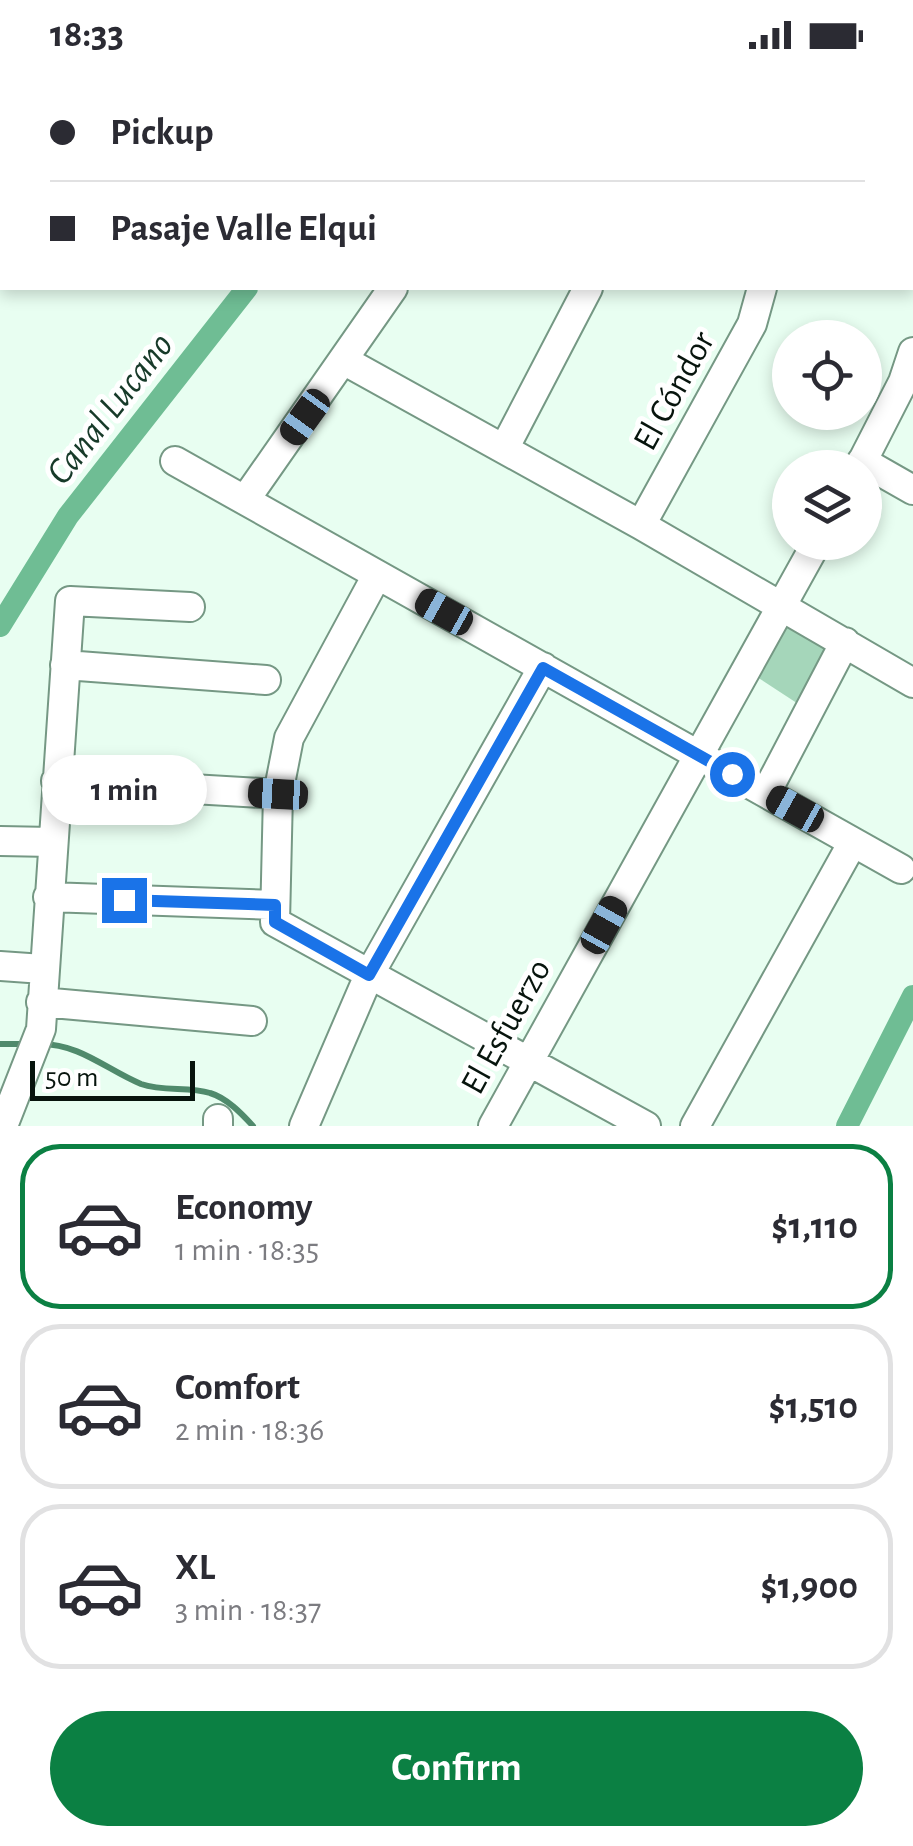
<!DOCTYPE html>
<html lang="en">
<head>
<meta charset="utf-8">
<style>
  :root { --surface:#fff; --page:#f2f2f3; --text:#2b2b33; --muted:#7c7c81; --line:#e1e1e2; --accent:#0b8043 }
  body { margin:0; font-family:"Alegreya Sans",sans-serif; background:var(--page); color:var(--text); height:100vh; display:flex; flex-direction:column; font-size:38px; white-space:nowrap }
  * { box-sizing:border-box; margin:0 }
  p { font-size:32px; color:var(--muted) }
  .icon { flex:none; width:55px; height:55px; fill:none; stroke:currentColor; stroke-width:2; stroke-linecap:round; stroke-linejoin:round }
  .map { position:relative; height:1056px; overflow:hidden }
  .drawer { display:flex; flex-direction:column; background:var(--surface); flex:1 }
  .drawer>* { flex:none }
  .hud { position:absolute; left:0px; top:0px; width:915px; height:220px; box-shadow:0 5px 15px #0003; display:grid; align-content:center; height:220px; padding:0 50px; background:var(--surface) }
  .fabs { position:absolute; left:772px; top:250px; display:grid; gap:20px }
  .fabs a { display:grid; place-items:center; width:110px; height:110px; border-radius:50%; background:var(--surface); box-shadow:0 5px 15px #0003; font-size:50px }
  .scale { position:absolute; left:30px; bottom:25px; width:165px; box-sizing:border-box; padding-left:10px; border:5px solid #07140d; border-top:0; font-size:28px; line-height:35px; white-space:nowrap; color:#07140d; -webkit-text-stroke:8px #fff; paint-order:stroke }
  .end { position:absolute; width:45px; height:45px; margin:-22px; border:12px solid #1a73e8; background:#fff; box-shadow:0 0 0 5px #fff }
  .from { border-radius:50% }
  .bubble { position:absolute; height:70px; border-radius:35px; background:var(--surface); box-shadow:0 5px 15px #0003; font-size:32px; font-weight:700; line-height:70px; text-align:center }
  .car { position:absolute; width:30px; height:60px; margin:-30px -15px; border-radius:12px; box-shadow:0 0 8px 2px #0007; background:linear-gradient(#222 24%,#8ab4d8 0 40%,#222 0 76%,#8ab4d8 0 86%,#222 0) }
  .hud b { display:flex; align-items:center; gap:35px; height:95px; font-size:38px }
  .hud b+b { border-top:2px solid var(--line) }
  .hud i { width:25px; height:25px; background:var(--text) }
  ul { padding:18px 0 0; list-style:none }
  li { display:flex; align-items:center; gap:30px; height:165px; margin:0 20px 15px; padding:0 30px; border:5px solid var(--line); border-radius:40px }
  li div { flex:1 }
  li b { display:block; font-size:38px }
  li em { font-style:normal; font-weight:700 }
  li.active { border-color:var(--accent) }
  li>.icon { width:90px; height:90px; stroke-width:1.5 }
  .cta { display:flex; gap:20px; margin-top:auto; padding:20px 50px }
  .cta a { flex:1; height:115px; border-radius:60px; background:var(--accent); color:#fff; font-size:40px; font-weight:700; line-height:115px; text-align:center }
  .status { display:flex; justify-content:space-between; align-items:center; height:70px; padding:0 50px; background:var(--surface); direction:ltr }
  .status svg { height:28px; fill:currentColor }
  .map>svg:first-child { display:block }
  .grass { fill:#a5d6ba }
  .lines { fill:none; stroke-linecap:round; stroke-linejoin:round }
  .stream { stroke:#508a6c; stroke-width:6 }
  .canal { stroke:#6fbd94; stroke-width:22 }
  .minor-casing { stroke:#759884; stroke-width:32 }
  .minor { stroke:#fff; stroke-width:28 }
  .route { stroke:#1a73e8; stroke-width:12 }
  .labels { text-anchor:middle; stroke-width:10; stroke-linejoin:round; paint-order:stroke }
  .street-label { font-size:35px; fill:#07140d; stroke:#fff }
  .water-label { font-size:38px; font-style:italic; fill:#173a29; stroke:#fff }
</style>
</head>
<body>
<div class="status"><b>18:33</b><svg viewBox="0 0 49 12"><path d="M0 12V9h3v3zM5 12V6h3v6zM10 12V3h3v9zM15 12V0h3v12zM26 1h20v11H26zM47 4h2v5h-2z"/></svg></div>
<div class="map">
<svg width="913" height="1056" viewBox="0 0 913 1056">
  <rect width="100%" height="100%" fill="#e8fef1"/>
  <!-- grass -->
  <path class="grass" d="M781 535 845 572 809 641 745 599Z"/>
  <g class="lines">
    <!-- stream -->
    <path class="stream" d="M0 974H29
      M41 974C80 974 107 1000 141 1014 164 1022 189 1016 210 1023 227 1028 242 1044 253 1056"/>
    <!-- canal -->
    <path class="canal" d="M362 2 363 0
      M0 556 68 446 247 218
      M847 1056 913 926"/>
    <!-- minor casing -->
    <g class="minor-casing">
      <path id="minor" d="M737 0 744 2
        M509 2 510 0
        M660 2V0
        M912 58H913
        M345 291 641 455 913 613
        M504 379 588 218
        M175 391 901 799
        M862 391 913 420
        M859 398 903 312 913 282
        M245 430 393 218
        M641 455 752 254 762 218
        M377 505 289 668 278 724 275 852 646 1056
        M65 595 266 610
        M56 711 278 724
        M766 723 845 572
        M0 771 52 772
        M48 827 275 835
        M0 896 43 899
        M41 932 252 951
        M3 1056 41 959 70 531 190 537
        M218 1056V1049
        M304 1056 369 905 543 597
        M493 1056 817 472
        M695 1056 853 772"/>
    </g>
    <!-- minor -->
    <use href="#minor" class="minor"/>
  </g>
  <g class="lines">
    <!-- route -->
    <path class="route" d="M124 830 275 835V852L369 905 543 598 732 704"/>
  </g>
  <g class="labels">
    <!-- street labels -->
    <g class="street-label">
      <text transform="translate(673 320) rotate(-61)" y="12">El Cóndor</text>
      <text transform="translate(505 956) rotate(-61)" y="12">El Esfuerzo</text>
    </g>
    <!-- water labels -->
    <g class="water-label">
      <text transform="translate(109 338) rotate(-52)" y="13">Canal Lucano</text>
    </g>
  </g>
</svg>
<div class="fabs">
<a><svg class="icon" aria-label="locate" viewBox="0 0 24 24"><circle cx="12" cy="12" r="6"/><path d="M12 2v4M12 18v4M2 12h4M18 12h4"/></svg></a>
<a><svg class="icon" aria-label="layers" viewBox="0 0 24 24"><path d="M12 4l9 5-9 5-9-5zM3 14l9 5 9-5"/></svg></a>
</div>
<div class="scale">50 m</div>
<i class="end from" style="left:732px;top:704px"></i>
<i class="end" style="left:124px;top:830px"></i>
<div class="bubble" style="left:42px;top:685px;width:165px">1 min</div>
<i class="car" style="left:305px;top:347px;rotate:216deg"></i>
<i class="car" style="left:444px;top:542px;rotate:299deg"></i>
<i class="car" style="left:278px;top:724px;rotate:273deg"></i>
<i class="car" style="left:795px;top:739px;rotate:299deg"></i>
<i class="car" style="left:604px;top:855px;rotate:29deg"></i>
<div class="hud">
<b><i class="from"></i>Pickup</b>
<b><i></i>Pasaje Valle Elqui</b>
</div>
</div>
<section class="drawer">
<ul>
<li class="active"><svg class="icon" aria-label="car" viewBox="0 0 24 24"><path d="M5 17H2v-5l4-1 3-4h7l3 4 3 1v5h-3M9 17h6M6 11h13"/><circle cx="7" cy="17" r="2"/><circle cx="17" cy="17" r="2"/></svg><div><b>Economy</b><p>1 min · 18:35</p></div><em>$1,110</em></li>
<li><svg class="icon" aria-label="car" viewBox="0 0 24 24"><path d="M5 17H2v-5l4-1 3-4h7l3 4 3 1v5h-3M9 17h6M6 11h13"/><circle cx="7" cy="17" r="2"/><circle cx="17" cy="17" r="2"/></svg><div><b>Comfort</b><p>2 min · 18:36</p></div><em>$1,510</em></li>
<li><svg class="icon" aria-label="car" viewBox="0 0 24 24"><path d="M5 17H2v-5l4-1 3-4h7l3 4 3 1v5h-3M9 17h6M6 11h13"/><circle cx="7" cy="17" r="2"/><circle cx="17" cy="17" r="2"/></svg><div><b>XL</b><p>3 min · 18:37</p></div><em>$1,900</em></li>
</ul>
<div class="cta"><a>Confirm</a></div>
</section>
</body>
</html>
